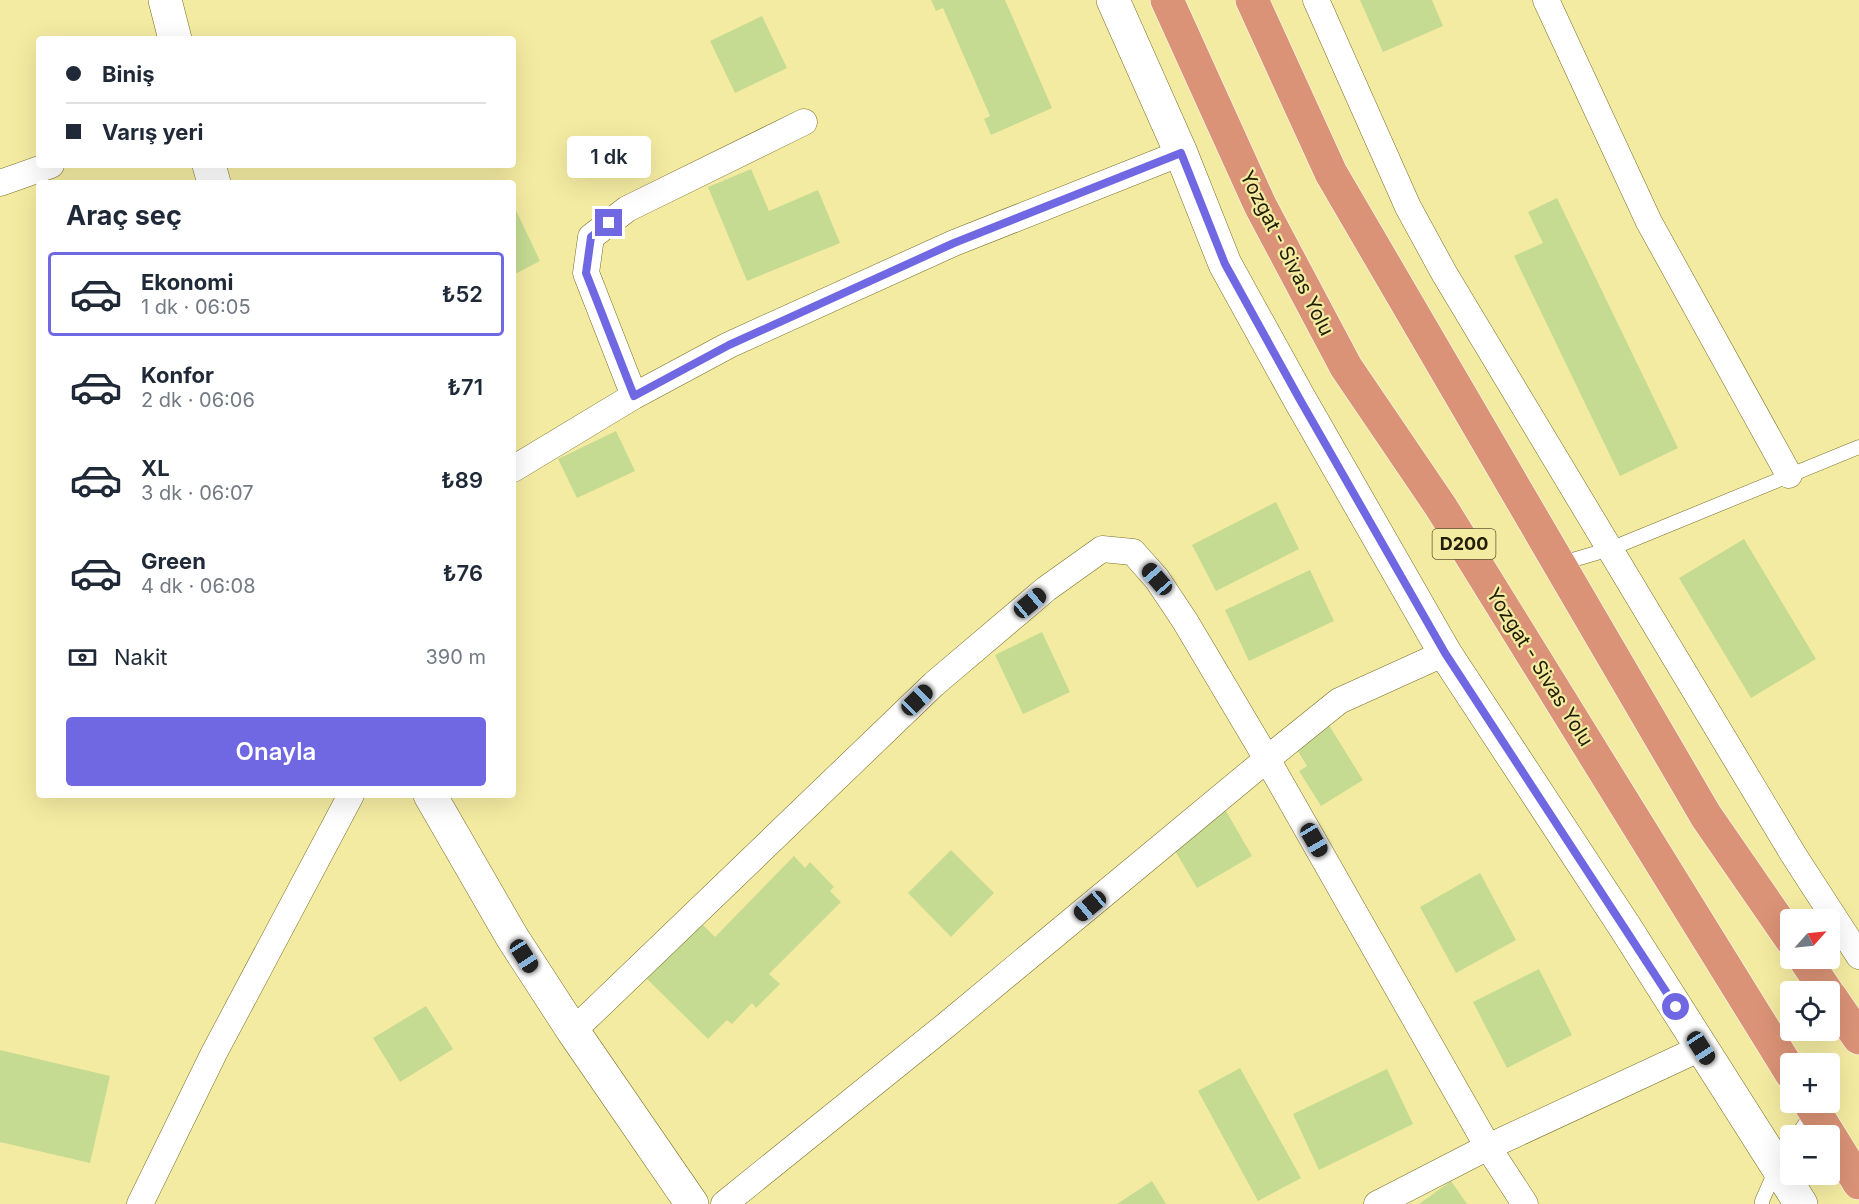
<!DOCTYPE html>
<html lang="tr">
<head>
<meta charset="utf-8">
<style>
  :root { --surface:#fff; --page:#f2f2f3; --text:#1f2937; --muted:#747a83; --line:#e0e1e3; --accent:#7068e2 }
  body { margin:0; font-family:Inter,sans-serif; background:var(--page); color:var(--text); height:100vh; display:flex; flex-direction:column; font-size:22px; white-space:nowrap }
  * { box-sizing:border-box; margin:0 }
  p { font-size:20px; color:var(--muted) }
  .icon { flex:none; width:33px; height:33px; fill:none; stroke:currentColor; stroke-width:2; stroke-linecap:round; stroke-linejoin:round }
  .map { position:relative; flex:1; overflow:hidden }
  .details { position:absolute; left:36px; top:180px; width:480px; height:618px; display:flex; flex-direction:column; background:var(--surface); border-radius:6px; box-shadow:0 6px 24px #0002 }
  .details>* { flex:none }
  .hud { position:absolute; left:36px; top:36px; width:480px; height:132px; border-radius:6px; box-shadow:0 6px 24px #0002; display:grid; align-content:center; height:132px; padding:0 30px; background:var(--surface) }
  .needle { width:39px; rotate:63deg }
  .buttons { position:absolute; left:1780px; top:909px; display:grid; gap:12px }
  .buttons a { display:grid; place-items:center; width:60px; height:60px; border-radius:6px; background:var(--surface); box-shadow:0 6px 24px #0002; font-size:30px }
  .end { position:absolute; width:27px; height:27px; margin:-14px; border:8px solid #7068e2; background:#fff; box-shadow:0 0 0 3px #fff }
  .from { border-radius:50% }
  .bubble { position:absolute; height:42px; border-radius:6px; background:var(--surface); box-shadow:0 6px 24px #0002; font-size:20px; font-weight:600; line-height:42px; text-align:center }
  .car { position:absolute; width:18px; height:36px; margin:-18px -9px; border-radius:8px; box-shadow:0 0 4px 2px #0007; background:linear-gradient(#222 24%,#8ab4d8 0 40%,#222 0 76%,#8ab4d8 0 86%,#222 0) }
  .hud b { display:flex; align-items:center; gap:21px; height:57px; font-size:22px }
  .hud b+b { border-top:2px solid var(--line) }
  .hud i { width:15px; height:15px; background:var(--text) }
  ul { padding:0; list-style:none }
  li { display:flex; align-items:center; gap:18px; height:84px; margin:0 12px 9px; padding:0 18px; border:3px solid transparent; border-radius:6px }
  li div { flex:1 }
  li b { display:block; font-size:22px }
  li em { font-style:normal; font-weight:600 }
  li.active { border-color:var(--accent) }
  li>.icon { width:54px; height:54px; stroke-width:1.5 }
  h2 { padding:0 30px; font-size:27px; line-height:72px }
  .pay { display:flex; align-items:center; gap:15px; height:66px; padding:0 30px; font-size:22px }
  .pay p { margin-inline-start:auto }
  .cta { display:flex; gap:12px; margin-top:auto; padding:12px 30px }
  .cta a { flex:1; height:69px; border-radius:6px; background:var(--accent); color:#fff; font-size:24px; font-weight:600; line-height:69px; text-align:center }
  .map>svg:first-child { display:block }
  .building { fill:#c5db92 }
  .lines { fill:none; stroke-linecap:round; stroke-linejoin:round }
  .service-casing { stroke:#776e25; stroke-width:15 }
  .minor-casing { stroke:#776e25; stroke-width:27 }
  .tertiary-casing { stroke:#776e25; stroke-width:34 }
  .secondary-casing { stroke:#776e25; stroke-width:34 }
  .trunk-casing { stroke:#fff; stroke-width:34 }
  .service { stroke:#fff; stroke-width:14 }
  .minor { stroke:#fff; stroke-width:26 }
  .tertiary { stroke:#fff; stroke-width:33 }
  .secondary { stroke:#fff; stroke-width:33 }
  .trunk { stroke:#da9376; stroke-width:33 }
  .route { stroke:#7068e2; stroke-width:8 }
  .labels { text-anchor:middle; stroke-width:4.5; stroke-linejoin:round; paint-order:stroke }
  .shield { fill:#f4eba2; stroke:#605b31; stroke-width:1.5 }
  .shield-label { font-size:18px; font-weight:bold; fill:#211d01 }
  .street-label { font-size:20px; fill:#211d01; stroke:#f4eba2 }
</style>
</head>
<body>
<div class="map">
<svg width="1859" height="1204" viewBox="0 0 1859 1204">
  <rect width="100%" height="100%" fill="#f4eba2"/>
  <!-- building -->
  <path class="building" d="M931 0H1005L1052 108 991 135 984 119 990 116 943 8 936 11Z
    M1360 0H1432L1443 26 1383 52Z
    M762 16 787 68 735 93 710 41Z
    M751 169 769 211 818 190 840 243 747 281 708 187Z
    M1557 198 1678 448 1620 476 1514 256 1543 243 1528 212Z
    M513 204 540 261 513 275Z
    M616 431 635 471 577 498 558 459Z
    M1276 502 1299 549 1216 591 1192 545Z
    M1744 539 1816 659 1751 698 1679 578Z
    M1310 570 1334 621 1249 661 1225 610Z
    M1042 632 1070 692 1023 714 995 655Z
    M1327 722 1363 780 1321 806 1299 771 1307 766 1293 743Z
    M1226 811 1252 856 1197 888 1171 844Z
    M951 850 994 893 951 937 908 893Z
    M794 856 805 868 810 862 834 887 830 891 841 902 769 974 780 984 756 1008 752 1003 732 1024 727 1020 708 1039 644 976 699 921 715 937Z
    M1480 873 1516 940 1456 973 1420 907Z
    M1539 969 1572 1035 1507 1068 1473 1002Z
    M426 1006 453 1049 400 1082 373 1038Z
    M0 1050 110 1076 90 1163 0 1142Z
    M1240 1068 1301 1178 1258 1201 1198 1091Z
    M1387 1069 1413 1124 1319 1170 1293 1114Z
    M1152 1181 1166 1204H1117Z
    M1451 1181 1467 1204H1419Z"/>
  <g class="lines">
    <!-- service casing -->
    <g class="service-casing">
      <path id="service" d="M1559 564 1610 549 1859 447
        M1797 1136 1813 1112
        M1762 1204V1201L1777 1167 1791 1146"/>
    </g>
    <!-- minor casing -->
    <g class="minor-casing">
      <path id="minor" d="M1316 0 1408 207 1444 273 1793 854 1859 956
        M1546 0 1649 222 1789 475
        M0 183 51 165
        M634 396 586 273 591 237 627 209 804 122
        M513 469 634 396 729 345 954 243 1181 153
        M573 1031 934 684 1046 589 1102 549 1133 552 1157 579 1185 621 1267 759 1488 1147 1525 1204
        M140 1204 214 1053 351 795
        M724 1204 945 1026 1267 759 1339 701 1445 653
        M1377 1204 1488 1147 1701 1048"/>
    </g>
    <!-- tertiary casing -->
    <g class="tertiary-casing">
      <path id="tertiary" d="M1113 0 1181 153 1225 264 1299 398 1445 653 1625 927 1801 1204"/>
    </g>
    <!-- secondary casing -->
    <g class="secondary-casing">
      <path id="secondary" d="M165 0 175 39
        M209 165 214 183
        M430 795 512 937 573 1031 692 1204"/>
    </g>
    <!-- trunk casing -->
    <g class="trunk-casing">
      <path id="trunk" d="M1167 0 1260 205 1346 367 1441 507 1791 1073
        M1252 0 1331 173 1706 816 1791 939
        M1804 958 1827 992
        M1830 996 1859 1038
        M1809 1102 1830 1136
        M1830 1136 1859 1183"/>
    </g>
    <!-- service -->
    <use href="#service" class="service"/>
    <!-- minor -->
    <use href="#minor" class="minor"/>
    <!-- tertiary -->
    <use href="#tertiary" class="tertiary"/>
    <!-- secondary -->
    <use href="#secondary" class="secondary"/>
    <!-- trunk -->
    <use href="#trunk" class="trunk"/>
  </g>
  <g class="lines">
    <!-- route -->
    <path class="route" d="M609 223 591 237 586 273 634 396 729 345 954 243 1181 153 1225 264 1299 398 1445 653 1676 1007"/>
  </g>
  <g class="labels">
    <!-- shield labels -->
    <rect class="shield" x="1432.5" y="529" width="63" height="30" rx="4.5"/>
    <g class="shield-label">
      <text x="1464" y="550">D200</text>
    </g>
    <!-- street labels -->
    <g class="street-label">
      <text transform="translate(1287 253) rotate(63)" y="7">Yozgat - Sivas Yolu</text>
      <text transform="translate(1540 667) rotate(58)" y="7">Yozgat - Sivas Yolu</text>
    </g>
  </g>
</svg>
<div class="buttons">
<a><svg class="needle" viewBox="-14 -14 28 28"><path d="M0-13l5 13h-10z" fill="#e53935"/><path d="M0 13l5-13h-10z" fill="#747a83"/></svg></a>
<a><svg class="icon" aria-label="locate" viewBox="0 0 24 24"><circle cx="12" cy="12" r="6"/><path d="M12 2v4M12 18v4M2 12h4M18 12h4"/></svg></a>
<a>+</a>
<a>−</a>
</div>
<i class="end from" style="left:1676px;top:1007px"></i>
<i class="end" style="left:609px;top:223px"></i>
<div class="bubble" style="left:567px;top:136px;width:84px">1 dk</div>
<i class="car" style="left:1157px;top:579px;rotate:319deg"></i>
<i class="car" style="left:1030px;top:603px;rotate:50deg"></i>
<i class="car" style="left:917px;top:700px;rotate:46deg"></i>
<i class="car" style="left:1314px;top:840px;rotate:150deg"></i>
<i class="car" style="left:1090px;top:906px;rotate:230deg"></i>
<i class="car" style="left:524px;top:956px;rotate:147deg"></i>
<i class="car" style="left:1701px;top:1048px;rotate:147deg"></i>
<div class="hud">
<b><i class="from"></i>Biniş</b>
<b><i></i>Varış yeri</b>
</div>
<section class="details">
<h2>Araç seç</h2>
<ul>
<li class="active"><svg class="icon" aria-label="car" viewBox="0 0 24 24"><path d="M5 17H2v-5l4-1 3-4h7l3 4 3 1v5h-3M9 17h6M6 11h13"/><circle cx="7" cy="17" r="2"/><circle cx="17" cy="17" r="2"/></svg><div><b>Ekonomi</b><p>1 dk · 06:05</p></div><em>₺52</em></li>
<li><svg class="icon" aria-label="car" viewBox="0 0 24 24"><path d="M5 17H2v-5l4-1 3-4h7l3 4 3 1v5h-3M9 17h6M6 11h13"/><circle cx="7" cy="17" r="2"/><circle cx="17" cy="17" r="2"/></svg><div><b>Konfor</b><p>2 dk · 06:06</p></div><em>₺71</em></li>
<li><svg class="icon" aria-label="car" viewBox="0 0 24 24"><path d="M5 17H2v-5l4-1 3-4h7l3 4 3 1v5h-3M9 17h6M6 11h13"/><circle cx="7" cy="17" r="2"/><circle cx="17" cy="17" r="2"/></svg><div><b>XL</b><p>3 dk · 06:07</p></div><em>₺89</em></li>
<li><svg class="icon" aria-label="car" viewBox="0 0 24 24"><path d="M5 17H2v-5l4-1 3-4h7l3 4 3 1v5h-3M9 17h6M6 11h13"/><circle cx="7" cy="17" r="2"/><circle cx="17" cy="17" r="2"/></svg><div><b>Green</b><p>4 dk · 06:08</p></div><em>₺76</em></li>
</ul>
<div class="pay"><svg class="icon" aria-label="cash" viewBox="0 0 24 24"><path d="M3 7h18v10H3z"/><circle cx="12" cy="12" r="2"/></svg>Nakit<p>390 m</p></div>
<div class="cta"><a>Onayla</a></div>
</section>
</div>
</body>
</html>
